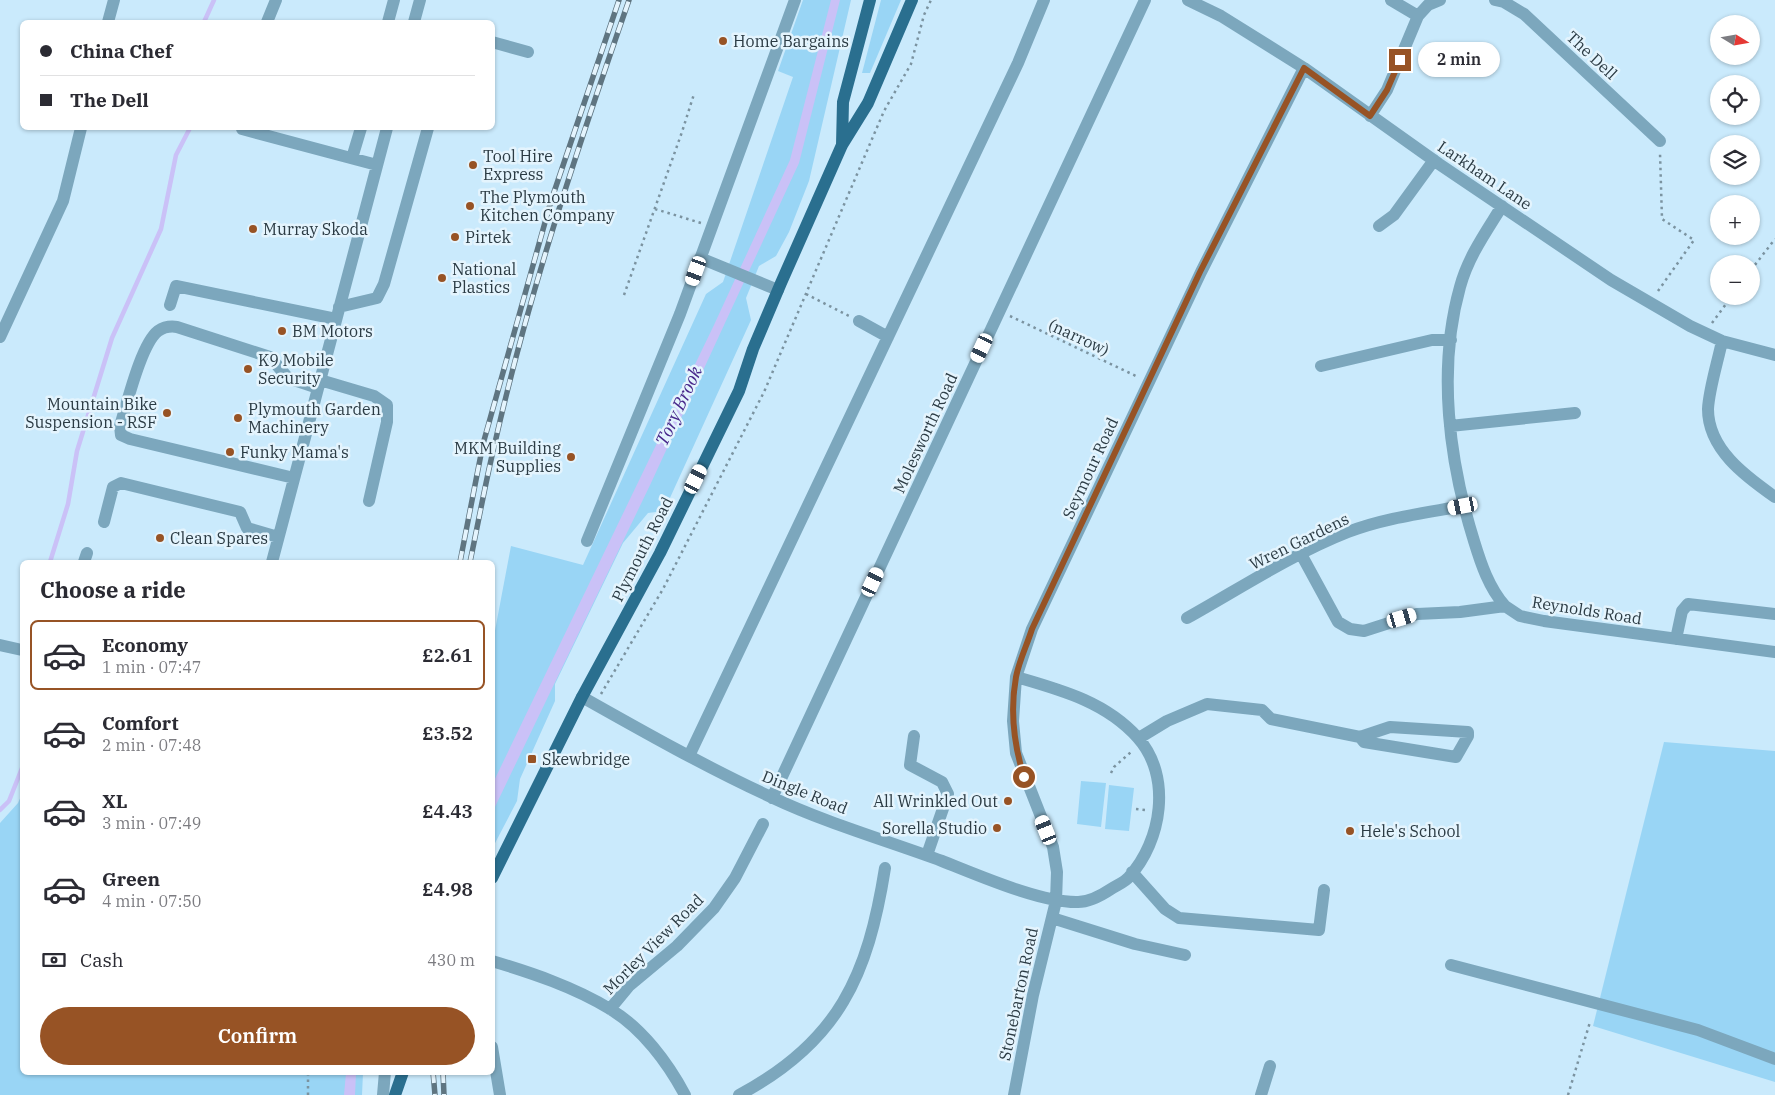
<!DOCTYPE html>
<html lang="en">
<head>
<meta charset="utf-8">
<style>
  :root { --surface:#fff; --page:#f2f2f3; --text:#2b2b33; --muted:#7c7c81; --line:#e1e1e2; --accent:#975325 }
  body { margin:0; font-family:"IBM Plex Serif",serif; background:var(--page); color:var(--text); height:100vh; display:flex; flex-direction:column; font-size:19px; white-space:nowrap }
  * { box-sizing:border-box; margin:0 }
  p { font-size:16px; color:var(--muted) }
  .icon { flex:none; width:28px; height:28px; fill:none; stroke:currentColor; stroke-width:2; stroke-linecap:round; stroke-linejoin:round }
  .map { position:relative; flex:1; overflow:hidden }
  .details { position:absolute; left:20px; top:560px; width:475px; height:515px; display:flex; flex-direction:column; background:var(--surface); border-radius:8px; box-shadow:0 1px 4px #0004 }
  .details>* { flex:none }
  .hud { position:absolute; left:20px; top:20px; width:475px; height:110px; border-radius:8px; box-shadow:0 1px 4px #0004; display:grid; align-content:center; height:110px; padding:0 20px; background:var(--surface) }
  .needle { width:32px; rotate:101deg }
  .fabs { position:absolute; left:1710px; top:15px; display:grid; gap:10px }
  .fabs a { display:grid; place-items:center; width:50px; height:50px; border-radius:50%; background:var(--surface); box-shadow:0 1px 4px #0004; font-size:25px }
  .end { position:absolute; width:22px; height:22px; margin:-11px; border:6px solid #975325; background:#fff; box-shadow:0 0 0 2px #fff }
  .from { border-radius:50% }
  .bubble { position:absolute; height:35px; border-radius:18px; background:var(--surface); box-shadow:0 1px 4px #0004; font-size:16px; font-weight:600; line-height:35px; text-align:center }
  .car { position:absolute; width:15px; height:30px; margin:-15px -8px; border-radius:6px; box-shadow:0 0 4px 1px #0007; background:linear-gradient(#fff 24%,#345 0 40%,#fff 0 76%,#345 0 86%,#fff 0) }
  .hud b { display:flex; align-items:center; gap:18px; height:48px; font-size:19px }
  .hud b+b { border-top:1px solid var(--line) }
  .hud i { width:12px; height:12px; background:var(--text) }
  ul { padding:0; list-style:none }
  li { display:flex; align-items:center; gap:15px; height:70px; margin:0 10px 8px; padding:0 10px; border:2px solid transparent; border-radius:8px }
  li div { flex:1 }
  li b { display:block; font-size:19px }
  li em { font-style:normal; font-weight:600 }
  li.current { border-color:var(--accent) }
  li>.icon { width:45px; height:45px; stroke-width:1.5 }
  h2 { padding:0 20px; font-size:22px; line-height:60px }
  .pay { display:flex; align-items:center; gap:12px; height:55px; padding:0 20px; font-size:19px }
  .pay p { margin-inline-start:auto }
  .primary-button { display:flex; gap:10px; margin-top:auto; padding:10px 20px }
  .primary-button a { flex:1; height:58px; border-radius:30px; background:var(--accent); color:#fff; font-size:20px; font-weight:600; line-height:58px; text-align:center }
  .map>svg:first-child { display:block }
  .green { fill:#99d5f5 }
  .water { fill:#cac1f7 }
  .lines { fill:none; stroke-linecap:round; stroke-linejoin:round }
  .stream { stroke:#cac1f7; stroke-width:4.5 }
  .path { stroke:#7b93a0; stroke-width:2.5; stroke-dasharray:2.5 4; stroke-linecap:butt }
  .minor { stroke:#7ca7bd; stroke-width:12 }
  .major { stroke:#2a6f8f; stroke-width:12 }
  .rail-casing { stroke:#5f7581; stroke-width:5.5 }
  .rail { stroke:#e4f4fd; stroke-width:4; stroke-dasharray:11; stroke-linecap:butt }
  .route { stroke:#975325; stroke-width:6 }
  .poi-dot { fill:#975325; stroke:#e4f4fd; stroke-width:2 }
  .labels { text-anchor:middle; stroke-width:5; stroke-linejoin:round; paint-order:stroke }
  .poi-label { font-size:16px; fill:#2b3b44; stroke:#e4f4fd; text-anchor:start }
  .street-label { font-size:16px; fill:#2b3b44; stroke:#e4f4fd }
  .water-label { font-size:18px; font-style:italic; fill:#48288c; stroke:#e4f4fd }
</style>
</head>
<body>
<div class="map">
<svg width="1775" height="1095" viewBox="0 0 1775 1095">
  <rect width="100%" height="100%" fill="#caeafc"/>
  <!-- green -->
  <path class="green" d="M803 0H851L809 181 789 232 776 256 759 266 746 298 751 320 664 511 648 513 623 543 555 684V701L520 779 517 801 493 847V641L511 546 583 565 706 294 723 282 793 77 778 71Z
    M881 0H901L870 73H862Z
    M1664 742 1775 751V1082L1593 1026Z
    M1081 781 1106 783 1101 827 1077 824Z
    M1109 785 1134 788 1129 831 1105 829Z
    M22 794V1072L363 1073 362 1095H0V823L18 803Z"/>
  <!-- water -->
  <path class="water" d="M831 0H840L799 163 651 483 493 811 492 785 714 325 790 160Z
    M346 1073H356L355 1095H344Z"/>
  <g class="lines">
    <!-- stream -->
    <path class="stream" d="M204 22 214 0
      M50 562 68 504 77 451 112 338 161 229 176 155 190 128
      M0 810 9 801 22 768"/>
    <!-- path -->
    <path class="path" d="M655 209 701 223
      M1751 270 1775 239
      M1658 291 1694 240 1662 219 1660 153
      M806 294 849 316
      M624 295 682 132 694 94
      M1010 316 1138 377
      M1712 323 1732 296
      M601 694 663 589 764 392 884 111 911 64 924 15 931 0
      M1111 773 1114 767 1131 752
      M1136 809 1145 810
      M308 1095V1072
      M1568 1095 1590 1022"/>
    <!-- minor -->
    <path class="minor" d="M1188 0 1221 16 1304 68 1439 164 1611 280 1690 326 1722 341 1775 355
      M1391 0 1418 16
      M1495 0 1504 2 1524 14 1660 141
      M108 22 114 0
      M267 22 276 0
      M388 22 394 0
      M414 22 420 0
      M492 42 528 52
      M1370 116 1387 90 1418 16 1428 5 1440 0
      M243 128 242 129 377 165
      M352 158 361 128
      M1502 206C1486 232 1468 257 1460 287 1437 369 1449 461 1474 541 1481 564 1489 588 1505 606
      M1379 226 1394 215 1434 160
      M700 258 778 290
      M170 305 176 286 336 319
      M339 307 377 298 384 284 428 128
      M859 321 888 337
      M0 337 63 201 81 128
      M1722 341C1718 361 1709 389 1708 409 1708 449 1745 476 1775 497
      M1321 366 1432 340H1451
      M320 380 374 396 387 405V422L369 501
      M1450 426 1575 413
      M294 478 130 439 121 435 120 426C127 404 141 344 158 331 164 327 171 326 177 327L270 357 288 378 318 388
      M104 522 113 487 121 483 240 512 247 528 278 537
      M587 541 680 314 795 0
      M1301 554 1338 622 1350 629 1364 631 1417 614 1460 612 1505 606 1520 616 1544 621 1775 652
      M84 562 87 553
      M272 562 387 128
      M1187 618C1239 589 1292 554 1348 532 1384 518 1425 513 1463 506
      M1676 639 1682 611 1688 604 1775 614
      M0 645 22 650
      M582 697C644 732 706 767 771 797 826 823 885 840 942 861 978 875 1041 903 1078 902 1090 902 1102 895 1111 889 1117 885 1125 882 1129 877 1162 841 1172 776 1138 738 1106 702 1061 690 1016 677
      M914 736 910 765 942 782 948 794 927 855
      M1139 738 1167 721 1207 704 1262 710 1271 719 1360 737 1390 727 1468 732V736L1456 757 1364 742 1360 737
      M689 756 1018 63 1044 0
      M772 798 1145 0
      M1132 872 1165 909 1179 918 1319 930 1324 890
      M1052 918 1135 944 1185 955
      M492 961C532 973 574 987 610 1009 642 1028 668 1063 685 1095
      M1451 965 1698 1030 1775 1059
      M610 1009 629 986 677 946 714 908 735 878 763 824
      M492 1047 500 1095
      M383 1095 385 1072
      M739 1095C839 1042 868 975 885 868
      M1014 1095 1033 995 1056 901 1057 872 1053 847 1016 753 1013 721 1016 677 1032 629 1201 272 1304 68
      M1261 1095 1270 1066"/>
    <!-- major -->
    <path class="major" d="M842 145 843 102 870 0
      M492 878 582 697 660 553 739 391 753 349 781 283 842 145 868 103 912 0
      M395 1095 403 1072"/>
    <!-- rail casing -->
    <g class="rail-casing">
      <path id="rail" d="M460 562 483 444 551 201 619 0
        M470 562C478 524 485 485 494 447 528 295 578 147 629 0
        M433 1072 435 1095
        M443 1072 444 1095"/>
    </g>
    <!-- rail -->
    <use href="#rail" class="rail"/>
  </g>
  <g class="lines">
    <!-- route -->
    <path class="route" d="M1024 777C1014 745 1010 710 1016 677 1019 661 1027 645 1032 629L1200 272 1304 68 1370 116 1387 90 1400 60"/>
  </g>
  <!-- markers -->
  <g class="poi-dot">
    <circle cx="723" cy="41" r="5"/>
    <circle cx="473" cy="165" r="5"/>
    <circle cx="470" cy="206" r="5"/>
    <circle cx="253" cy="229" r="5"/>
    <circle cx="455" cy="237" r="5"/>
    <circle cx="442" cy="278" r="5"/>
    <circle cx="282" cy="331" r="5"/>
    <circle cx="248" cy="369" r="5"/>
    <circle cx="167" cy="413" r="5"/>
    <circle cx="238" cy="418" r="5"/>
    <circle cx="230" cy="452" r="5"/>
    <circle cx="571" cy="457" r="5"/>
    <circle cx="160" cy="538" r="5"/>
    <rect x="527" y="754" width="10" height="10" rx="2.5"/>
    <circle cx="1008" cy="801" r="5"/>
    <circle cx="997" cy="828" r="5"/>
    <circle cx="1350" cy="831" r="5"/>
  </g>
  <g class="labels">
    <!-- poi labels -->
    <g class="poi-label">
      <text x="733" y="47">Home Bargains</text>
      <text x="483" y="162">Tool Hire<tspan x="483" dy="18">Express</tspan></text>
      <text x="480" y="203">The Plymouth<tspan x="480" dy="18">Kitchen Company</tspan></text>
      <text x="263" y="235">Murray Skoda</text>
      <text x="465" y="243">Pirtek</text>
      <text x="452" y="275">National<tspan x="452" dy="18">Plastics</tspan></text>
      <text x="292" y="337">BM Motors</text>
      <text x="258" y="366">K9 Mobile<tspan x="258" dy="18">Security</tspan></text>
      <text x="157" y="410" text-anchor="end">Mountain Bike<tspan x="157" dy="18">Suspension - RSF</tspan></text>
      <text x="248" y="415">Plymouth Garden<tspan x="248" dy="18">Machinery</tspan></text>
      <text x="561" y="454" text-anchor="end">MKM Building<tspan x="561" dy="18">Supplies</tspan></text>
      <text x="240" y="458">Funky Mama's</text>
      <text x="170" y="544">Clean Spares</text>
      <text x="542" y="765">Skewbridge</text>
      <text x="998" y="807" text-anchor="end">All Wrinkled Out</text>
      <text x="987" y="834" text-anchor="end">Sorella Studio</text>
      <text x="1360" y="837">Hele's School</text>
    </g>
    <!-- street labels -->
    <g class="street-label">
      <text transform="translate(1592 55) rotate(43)" y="6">The Dell</text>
      <text transform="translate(1485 175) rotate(34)" y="6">Larkham Lane</text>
      <text transform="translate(1079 337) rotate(25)" y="6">(narrow)</text>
      <text transform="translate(925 433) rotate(-65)" y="6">Molesworth Road</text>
      <text transform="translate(1090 468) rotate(-65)" y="6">Seymour Road</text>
      <text transform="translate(1299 541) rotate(-26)" y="6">Wren Gardens</text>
      <text transform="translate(642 549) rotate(-63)" y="6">Plymouth Road</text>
      <text transform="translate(1587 610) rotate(9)" y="6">Reynolds Road</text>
      <text transform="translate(805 792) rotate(22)" y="6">Dingle Road</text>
      <text transform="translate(653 944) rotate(-45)" y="6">Morley View Road</text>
      <text transform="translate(1018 994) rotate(-78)" y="6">Stonebarton Road</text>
    </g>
    <!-- water labels -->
    <g class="water-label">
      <text transform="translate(679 406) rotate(-65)" y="6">Tory Brook</text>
    </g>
  </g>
</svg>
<div class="fabs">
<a><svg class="needle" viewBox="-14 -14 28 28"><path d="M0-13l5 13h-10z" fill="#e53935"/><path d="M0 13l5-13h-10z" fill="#7c7c81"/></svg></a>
<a><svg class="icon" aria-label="locate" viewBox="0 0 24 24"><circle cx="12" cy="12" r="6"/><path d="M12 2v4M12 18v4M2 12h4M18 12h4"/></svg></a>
<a><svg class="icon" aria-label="layers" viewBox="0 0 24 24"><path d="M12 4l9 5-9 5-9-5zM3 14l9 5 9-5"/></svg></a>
<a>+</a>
<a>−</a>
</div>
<i class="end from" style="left:1024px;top:777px"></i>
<i class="end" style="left:1400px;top:60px"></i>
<div class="bubble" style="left:1418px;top:42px;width:82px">2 min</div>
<i class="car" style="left:696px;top:271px;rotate:200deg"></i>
<i class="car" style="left:982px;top:348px;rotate:205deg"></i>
<i class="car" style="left:696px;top:479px;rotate:26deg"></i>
<i class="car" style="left:1463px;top:506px;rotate:259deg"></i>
<i class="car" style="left:873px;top:582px;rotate:25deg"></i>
<i class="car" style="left:1402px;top:618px;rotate:74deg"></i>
<i class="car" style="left:1046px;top:830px;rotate:338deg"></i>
<div class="hud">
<b><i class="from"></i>China Chef</b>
<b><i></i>The Dell</b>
</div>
<section class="details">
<h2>Choose a ride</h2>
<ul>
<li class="current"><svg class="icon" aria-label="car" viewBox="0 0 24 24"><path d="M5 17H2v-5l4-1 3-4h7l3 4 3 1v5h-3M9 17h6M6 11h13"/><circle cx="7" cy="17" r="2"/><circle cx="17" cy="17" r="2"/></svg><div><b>Economy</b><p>1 min · 07:47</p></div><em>£2.61</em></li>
<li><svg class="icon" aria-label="car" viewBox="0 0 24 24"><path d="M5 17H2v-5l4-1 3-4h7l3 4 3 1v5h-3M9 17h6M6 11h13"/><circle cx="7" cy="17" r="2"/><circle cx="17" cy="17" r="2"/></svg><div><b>Comfort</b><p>2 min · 07:48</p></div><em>£3.52</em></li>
<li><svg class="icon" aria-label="car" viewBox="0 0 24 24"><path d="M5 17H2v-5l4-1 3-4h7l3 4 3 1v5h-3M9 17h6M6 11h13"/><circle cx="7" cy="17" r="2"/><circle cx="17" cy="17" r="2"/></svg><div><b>XL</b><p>3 min · 07:49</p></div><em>£4.43</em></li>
<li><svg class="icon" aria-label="car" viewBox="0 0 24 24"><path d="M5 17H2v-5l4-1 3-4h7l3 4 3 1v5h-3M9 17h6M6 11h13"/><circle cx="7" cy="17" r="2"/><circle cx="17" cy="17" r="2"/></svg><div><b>Green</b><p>4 min · 07:50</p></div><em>£4.98</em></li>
</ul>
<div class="pay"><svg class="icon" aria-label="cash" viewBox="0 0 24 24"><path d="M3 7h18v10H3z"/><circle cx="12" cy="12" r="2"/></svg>Cash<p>430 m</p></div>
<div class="primary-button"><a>Confirm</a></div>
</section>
</div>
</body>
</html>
